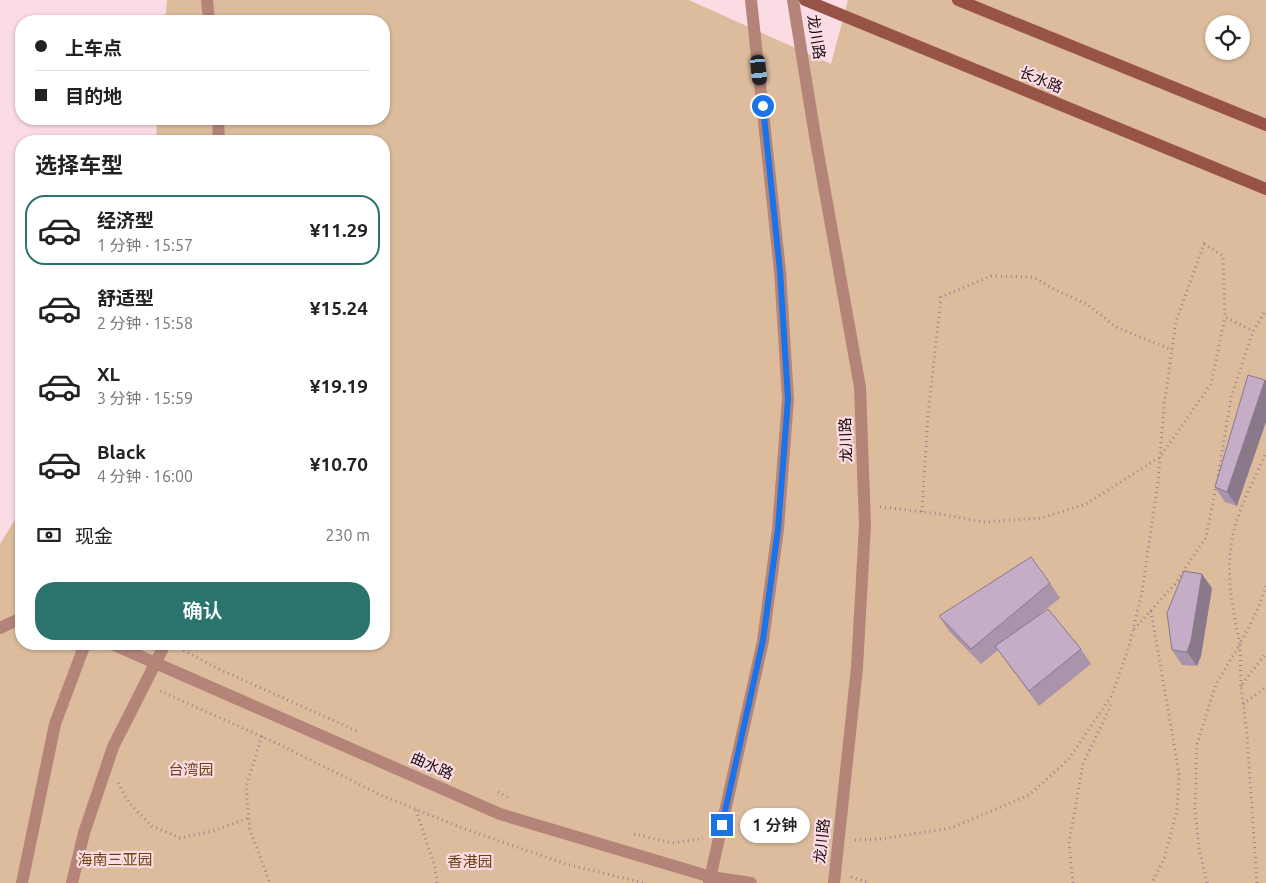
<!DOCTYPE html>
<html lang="zh">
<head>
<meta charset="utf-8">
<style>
  :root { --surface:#fff; --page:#f2f2f2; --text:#222; --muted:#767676; --line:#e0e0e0; --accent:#2b736d }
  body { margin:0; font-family:Ubuntu,"Noto Sans SC",sans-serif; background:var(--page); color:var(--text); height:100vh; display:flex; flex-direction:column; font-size:19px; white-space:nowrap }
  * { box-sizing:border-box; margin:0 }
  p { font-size:16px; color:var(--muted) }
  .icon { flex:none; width:28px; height:28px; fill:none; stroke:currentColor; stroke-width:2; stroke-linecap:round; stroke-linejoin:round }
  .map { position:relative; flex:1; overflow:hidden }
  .side { position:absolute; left:15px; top:135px; width:375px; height:515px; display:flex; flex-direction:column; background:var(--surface); border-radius:20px; box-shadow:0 1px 4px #0004 }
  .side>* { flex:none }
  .guide { position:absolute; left:15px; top:15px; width:375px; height:110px; border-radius:20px; box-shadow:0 1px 4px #0004; display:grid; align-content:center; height:110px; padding:0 20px; background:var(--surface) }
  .controls { position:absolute; left:1205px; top:15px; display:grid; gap:10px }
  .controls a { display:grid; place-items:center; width:45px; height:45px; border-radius:50%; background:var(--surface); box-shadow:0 1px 4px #0004; font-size:25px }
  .end { position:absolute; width:22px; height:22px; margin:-11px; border:6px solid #1a73e8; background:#fff; box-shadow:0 0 0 2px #fff }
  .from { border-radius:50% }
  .bubble { position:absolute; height:35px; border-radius:18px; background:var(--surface); box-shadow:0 1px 4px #0004; font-size:16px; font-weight:600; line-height:35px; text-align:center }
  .car { position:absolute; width:15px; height:30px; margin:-15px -8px; border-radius:6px; box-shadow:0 0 4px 1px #0007; background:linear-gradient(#222 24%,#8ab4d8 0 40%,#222 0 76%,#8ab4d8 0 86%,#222 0) }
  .guide b { display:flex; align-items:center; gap:18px; height:48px; font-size:19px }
  .guide b+b { border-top:1px solid var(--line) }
  .guide i { width:12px; height:12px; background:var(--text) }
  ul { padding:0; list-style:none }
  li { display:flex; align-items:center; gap:15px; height:70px; margin:0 10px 8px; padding:0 10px; border:2px solid transparent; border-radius:20px }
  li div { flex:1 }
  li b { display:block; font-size:19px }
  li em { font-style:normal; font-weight:600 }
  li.current { border-color:var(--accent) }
  li>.icon { width:45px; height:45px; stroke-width:1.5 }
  h2 { padding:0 20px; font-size:22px; line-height:60px }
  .pay { display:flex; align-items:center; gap:12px; height:55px; padding:0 20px; font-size:19px }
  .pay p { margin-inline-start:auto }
  .cta { display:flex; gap:10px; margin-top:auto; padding:10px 20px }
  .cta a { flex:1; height:58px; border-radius:20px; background:var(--accent); color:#fff; font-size:20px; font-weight:600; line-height:58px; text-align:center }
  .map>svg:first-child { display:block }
  .green { fill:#dcbc9c; fill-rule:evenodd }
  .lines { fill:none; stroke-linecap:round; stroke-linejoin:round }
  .path { stroke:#9c858c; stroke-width:3; stroke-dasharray:1 4; stroke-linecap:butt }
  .minor { stroke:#b48479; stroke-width:12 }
  .tertiary { stroke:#b48479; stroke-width:12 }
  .secondary { stroke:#975346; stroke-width:12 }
  .wall { fill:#a994ab }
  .shaded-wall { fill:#8a788b }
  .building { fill:#c5acc7; stroke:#8a788b }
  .route { stroke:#1a73e8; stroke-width:6 }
  .labels { text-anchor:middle; stroke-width:4.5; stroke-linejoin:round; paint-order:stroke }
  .street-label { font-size:15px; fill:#1b0e12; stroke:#fbdce5 }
  .park-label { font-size:15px; fill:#6c430e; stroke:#fbdce5 }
</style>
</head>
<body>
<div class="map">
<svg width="1266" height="883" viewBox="0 0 1266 883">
  <rect width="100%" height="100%" fill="#fbdce5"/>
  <!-- green -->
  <path class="green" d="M167 0H689L831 64 848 0H1266V883H0V544L21 510V644H384V141H156L157 119H384V21H165ZM1214 24H1241V51H1214Z"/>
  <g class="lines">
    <!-- path -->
    <path class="path" d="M1218 476 1231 398 1253 331
      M880 507 941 514 984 522 1041 518 1086 504 1160 457 1211 384 1225 317
      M922 512 928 414 941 297 991 276 1033 277 1054 289 1088 305 1116 327 1172 350
      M1151 611 1179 774 1177 811 1164 859 1152 883
      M1134 629 1175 584 1206 537 1216 487
      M179 648 221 670 357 731
      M1241 686 1240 644 1257 611 1266 586
      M160 691 276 743 381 795 462 828 566 864 644 883
      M1243 704 1266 687
      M262 736 246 787 250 830 270 883
      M118 783 129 803 152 826 180 838 213 831 248 818
      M498 792 510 798
      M416 810 435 867 437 883
      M634 834 672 843 700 839 703 838
      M855 840 881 839 951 828 1029 795 1068 760 1112 695 1129 646 1142 592 1158 482 1164 406 1176 321 1204 244 1223 256 1225 317 1253 331 1266 310
      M851 877 870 883
      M1073 883 1069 843 1083 764 1111 705
      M1207 883 1199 848 1195 809 1197 744 1216 684 1240 644C1232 608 1225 570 1233 534 1239 507 1255 478 1266 452
      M1257 883 1247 735 1241 686 1266 653"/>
    <!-- minor -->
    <path class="minor" d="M207 0 209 21
      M793 0 815 136 860 387 865 525 857 668 834 883
      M218 119 219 141
      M0 628 17 620H21
      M22 883 55 724 85 644
      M72 883 84 833 113 747 165 644
      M709 883 763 641 778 529 788 399 780 271 751 0"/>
    <!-- tertiary -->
    <path class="tertiary" d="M112 644 500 814 711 877 751 883"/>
    <!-- secondary -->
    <path class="secondary" d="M805 0 1266 189
      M958 0 1266 125"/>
  </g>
  <!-- wall -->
  <path class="wall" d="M1266 381 1237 506 1225 502 1215 487Z
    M1050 583 1060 598 1040 614 1081 649 1091 664 1039 706 998 650 981 664 949 631 939 616Z
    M1212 588 1201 656 1197 666 1182 665 1172 650Z"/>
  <!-- shaded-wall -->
  <path class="shaded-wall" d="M1265 380 1266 381V422L1237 506 1227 492Z
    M1202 574 1212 588 1201 656 1197 666 1187 652Z"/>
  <!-- building -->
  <path class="building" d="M1248 375 1265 380 1227 492 1215 487Z
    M1031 557 1050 583 971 649 939 616Z
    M1184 571 1202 574 1191 641 1187 652 1172 650 1167 613Z
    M1048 609 1081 649 1029 691 995 646Z"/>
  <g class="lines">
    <!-- route -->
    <path class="route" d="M722 825 763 640 778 529 788 399 780 271 763 106"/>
  </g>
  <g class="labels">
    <!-- street labels -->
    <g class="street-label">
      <text transform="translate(816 37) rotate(81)" y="5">龙川路</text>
      <text transform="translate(1041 80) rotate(22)" y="5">长水路</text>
      <text transform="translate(846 440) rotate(-92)" y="5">龙川路</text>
      <text transform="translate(432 766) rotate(24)" y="5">曲水路</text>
      <text transform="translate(822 841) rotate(-84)" y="5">龙川路</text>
    </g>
    <!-- park labels -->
    <g class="park-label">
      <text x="191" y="775">台湾园</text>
      <text x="115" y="865">海南三亚园</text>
      <text x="470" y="867">香港园</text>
    </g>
  </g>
</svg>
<div class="controls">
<a><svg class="icon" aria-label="locate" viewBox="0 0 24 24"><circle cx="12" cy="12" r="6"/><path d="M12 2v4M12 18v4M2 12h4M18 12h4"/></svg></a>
</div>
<i class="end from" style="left:763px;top:106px"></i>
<i class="end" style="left:722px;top:825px"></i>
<div class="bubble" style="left:740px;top:808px;width:70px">1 分钟</div>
<i class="car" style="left:759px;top:70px;rotate:174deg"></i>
<div class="guide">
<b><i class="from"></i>上车点</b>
<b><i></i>目的地</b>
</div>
<section class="side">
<h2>选择车型</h2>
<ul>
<li class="current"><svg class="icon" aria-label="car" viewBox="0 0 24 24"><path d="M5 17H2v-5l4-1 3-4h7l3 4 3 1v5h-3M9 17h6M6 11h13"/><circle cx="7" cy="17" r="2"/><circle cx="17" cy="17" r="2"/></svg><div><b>经济型</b><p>1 分钟 · 15:57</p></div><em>¥11.29</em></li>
<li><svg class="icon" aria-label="car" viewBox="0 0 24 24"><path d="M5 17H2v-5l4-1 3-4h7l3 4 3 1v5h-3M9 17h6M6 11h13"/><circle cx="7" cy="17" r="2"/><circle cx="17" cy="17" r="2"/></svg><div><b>舒适型</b><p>2 分钟 · 15:58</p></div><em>¥15.24</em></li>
<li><svg class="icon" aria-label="car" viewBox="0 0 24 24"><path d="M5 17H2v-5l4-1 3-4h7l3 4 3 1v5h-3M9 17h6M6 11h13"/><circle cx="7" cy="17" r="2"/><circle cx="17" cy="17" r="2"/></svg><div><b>XL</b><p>3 分钟 · 15:59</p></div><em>¥19.19</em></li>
<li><svg class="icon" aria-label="car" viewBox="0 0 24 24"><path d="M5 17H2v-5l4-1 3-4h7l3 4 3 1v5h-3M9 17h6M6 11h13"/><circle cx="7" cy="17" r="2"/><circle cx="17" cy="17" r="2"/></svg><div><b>Black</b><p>4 分钟 · 16:00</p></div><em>¥10.70</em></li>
</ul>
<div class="pay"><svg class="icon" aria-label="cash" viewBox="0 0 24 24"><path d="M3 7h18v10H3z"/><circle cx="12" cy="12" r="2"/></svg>现金<p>230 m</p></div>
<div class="cta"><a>确认</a></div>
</section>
</div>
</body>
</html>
